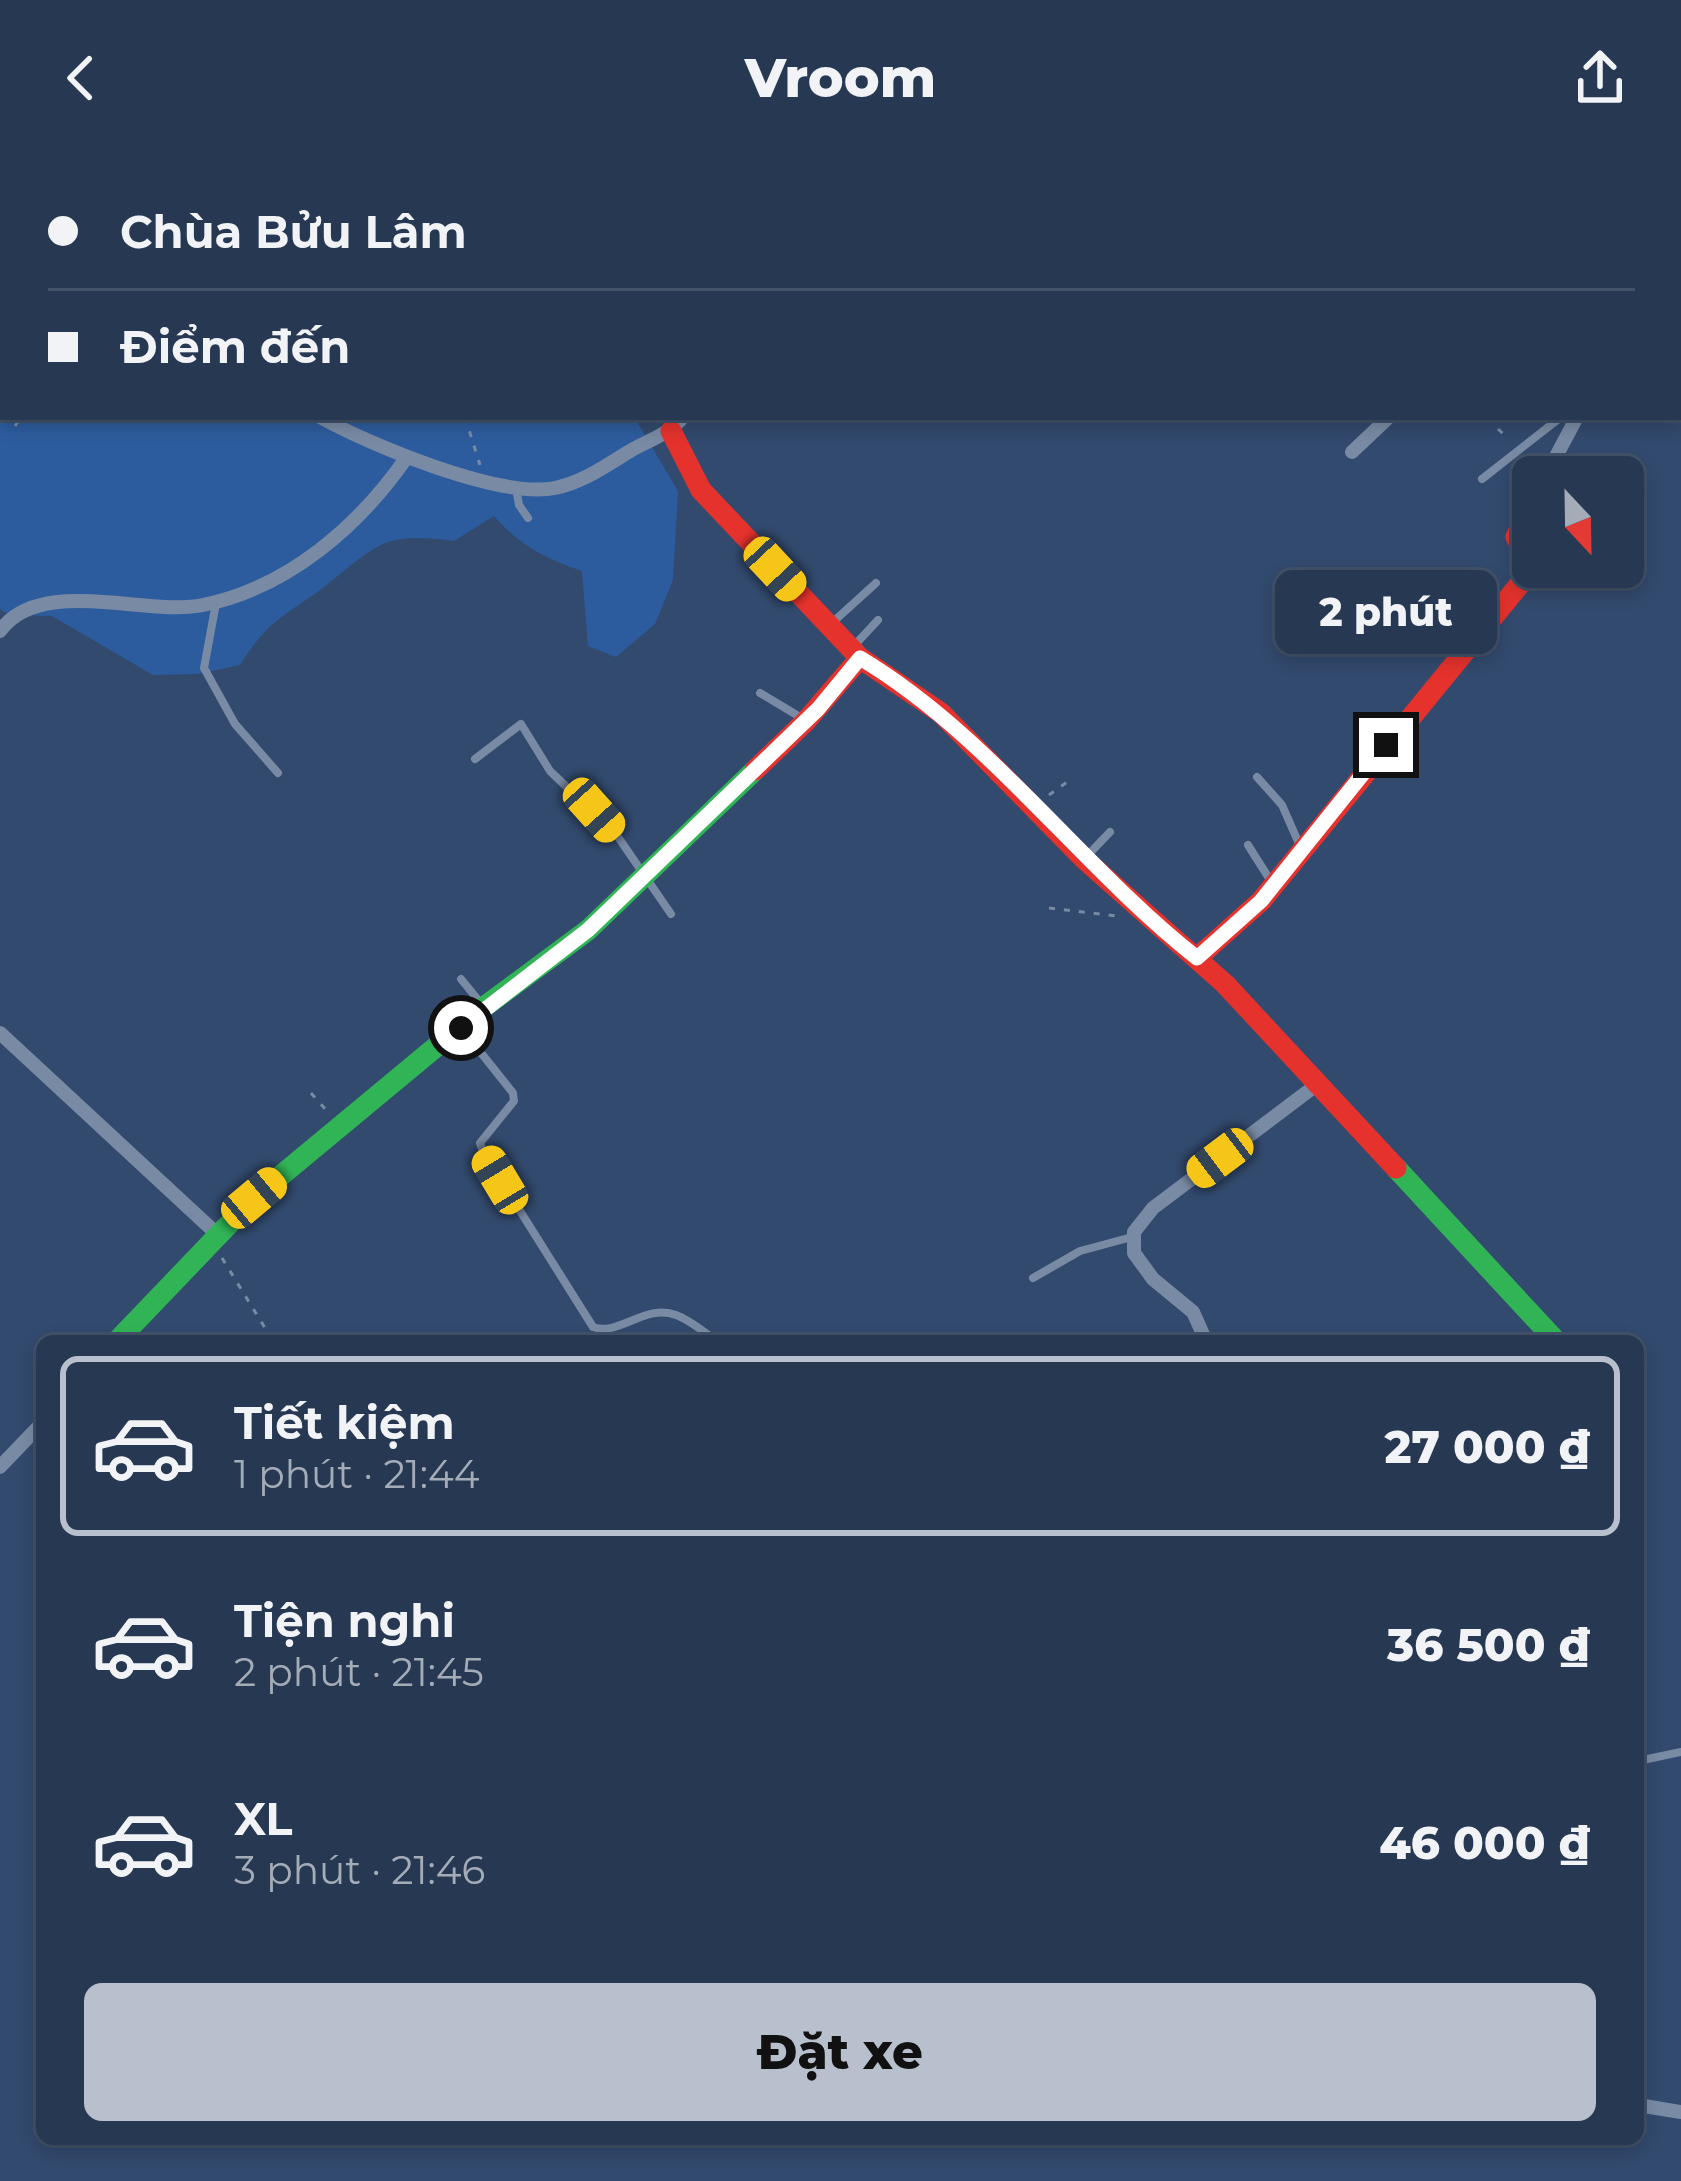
<!DOCTYPE html>
<html lang="vi">
<head>
<meta charset="utf-8">
<style>
  :root { --surface:#263852; --page:#2e3f59; --text:#f1f3f6; --muted:#a4acb8; --line:#425269; --accent:#b7c0cc }
  body { margin:0; font-family:Montserrat,sans-serif; background:var(--page); color:var(--text); height:100vh; display:flex; flex-direction:column; font-size:45px; white-space:nowrap }
  * { box-sizing:border-box; margin:0 }
  p { font-size:39px; color:var(--muted) }
  .icon { flex:none; width:66px; height:66px; fill:none; stroke:currentColor; stroke-width:2; stroke-linecap:round; stroke-linejoin:round }
  .map { position:relative; flex:1; overflow:hidden }
  .details { position:absolute; left:36px; top:1179px; width:1608px; height:810px; display:flex; flex-direction:column; background:var(--surface); border-radius:18px; box-shadow:0 6px 18px #0003,0 0 0 3px var(--line) }
  .details>* { flex:none }
  .hud { position:absolute; left:0px; top:0px; width:1683px; height:264px; box-shadow:0 6px 18px #0003,0 0 0 3px var(--line); display:grid; align-content:center; height:264px; padding:0 48px; background:var(--surface) }
  .needle { width:78px; rotate:158deg }
  .buttons { position:absolute; left:1512px; top:300px; display:grid; gap:24px }
  .buttons a { display:grid; place-items:center; width:132px; height:132px; border-radius:18px; background:var(--surface); box-shadow:0 6px 18px #0003,0 0 0 3px var(--line); font-size:60px }
  .end { position:absolute; width:54px; height:54px; margin:-27px; border:15px solid #fff; background:#111; box-shadow:0 0 0 6px #111 }
  .from { border-radius:50% }
  .bubble { position:absolute; height:84px; border-radius:18px; background:var(--surface); box-shadow:0 6px 18px #0003,0 0 0 3px var(--line); font-size:39px; font-weight:800; line-height:84px; text-align:center }
  .car { position:absolute; width:36px; height:72px; margin:-36px -18px; border-radius:15px; box-shadow:0 0 9px 3px #0007; background:linear-gradient(#f5c518 24%,#345 0 40%,#f5c518 0 76%,#345 0 86%,#f5c518 0) }
  .hud b { display:flex; align-items:center; gap:42px; height:114px; font-size:45px }
  .hud b+b { border-top:3px solid var(--line) }
  .hud i { width:30px; height:30px; background:var(--text) }
  ul { padding:21px 0 0; list-style:none }
  li { display:flex; align-items:center; gap:36px; height:180px; margin:0 24px 18px; padding:0 24px; border:6px solid transparent; border-radius:18px }
  li div { flex:1 }
  li b { display:block; font-size:45px }
  li em { font-style:normal; font-weight:800 }
  li.selected { border-color:var(--accent) }
  li>.icon { width:108px; height:108px; stroke-width:1.5 }
  .action { display:flex; gap:24px; margin-top:auto; padding:24px 48px }
  .action a { flex:1; height:138px; border-radius:18px; background:var(--accent); color:#111; font-size:48px; font-weight:800; line-height:138px; text-align:center }
  header { display:flex; justify-content:space-between; align-items:center; height:156px; padding:0 48px; background:var(--surface); font-size:54px; font-weight:800 }
  .map>svg:first-child { display:block }
  .green { fill:#2d5c9e }
  .lines { fill:none; stroke-linecap:round; stroke-linejoin:round }
  .path { stroke:#798ba4; stroke-width:3; stroke-dasharray:6 9; stroke-linecap:butt }
  .lane { stroke:#798ba4; stroke-width:8 }
  .street { stroke:#798ba4; stroke-width:14 }
  .fast { stroke:#30b455; stroke-width:21 }
  .jam { stroke:#e5322d; stroke-width:21 }
  .route { stroke:#fff; stroke-width:15 }
</style>
</head>
<body>
<header><svg class="icon" aria-label="back" viewBox="0 0 24 24"><path d="M15 5l-7 7 7 7"/></svg>Vroom<svg class="icon" aria-label="share" viewBox="0 0 24 24"><path d="M12 15V3M7 8l5-5 5 5M5 13v7h14v-7"/></svg></header>
<div class="map">
<svg width="1681" height="2025" viewBox="0 0 1681 2025">
  <rect width="100%" height="100%" fill="#324a6e"/>
  <!-- green -->
  <path class="green" d="M816 0H1504L814 3Z
    M0 146 3 261H634L678 335 673 424 655 468 616 501 588 490 582 415C546 403 519 389 494 360L454 385C430 382 403 379 381 389 358 400 340 420 320 434 280 463 268 465 240 509L197 518 153 519 52 460 9 459 0 453Z"/>
  <g class="lines">
    <!-- path -->
    <path class="path" d="M390 0 393 3
      M465 261 480 309
      M15 270 21 261
      M1498 273 1509 283
      M1049 639 1067 626
      M1049 752 1117 760
      M311 937 327 955
      M222 1102 273 1185
      M1640 1975 1643 1964"/>
    <!-- lane -->
    <path class="lane" d="M738 0 742 3
      M1482 323 1561 261
      M516 332 519 349 528 362
      M216 447 204 512 235 568 278 617
      M833 466 876 427
      M852 492 878 464
      M760 537 805 564
      M475 603 521 568 550 615 616 678 671 758
      M1257 621 1282 649 1300 690
      M1248 689 1272 727
      M1086 701 1110 676
      M461 823 483 850
      M462 873 513 937 514 945 480 987 483 996 593 1171C618 1181 646 1147 676 1159 690 1164 705 1177 717 1185
      M1033 1122 1080 1095 1132 1081
      M1638 1605 1681 1596"/>
    <!-- street -->
    <path class="street" d="M1085 3 1090 0
      M1416 3 1418 0
      M1680 60 1681 59
      M0 120 3 122
      M320 261C370 289 500 343 555 332 582 327 607 309 630 295 649 284 668 279 683 261
      M1352 296 1389 261
      M1545 321 1577 261
      M0 475C40 419 145 461 203 449 288 432 359 370 407 301
      M0 877 218 1079
      M1206 1185 1193 1156 1153 1123 1134 1097V1076L1153 1052 1319 927
      M0 1311 42 1267
      M1638 1949 1681 1956"/>
    <!-- fast -->
    <path class="fast" d="M1396 1012 1556 1185
      M117 1185 254 1042 484 851 588 774 755 614"/>
    <!-- jam -->
    <path class="jam" d="M671 275 701 334 860 502 806 565 755 614
      M860 502 941 557 1084 703 1225 828 1396 1012
      M1197 802 1261 745 1529 417 1531 408 1516 381 1533 342"/>
  </g>
  <g class="lines">
    <!-- route -->
    <path class="route" d="M461 872 588 774 818 553 860 502C989 579 1079 709 1197 802L1261 745 1386 589"/>
  </g>
</svg>
<div class="buttons">
<a><svg class="needle" viewBox="-14 -14 28 28"><path d="M0-13l5 13h-10z" fill="#e53935"/><path d="M0 13l5-13h-10z" fill="#a4acb8"/></svg></a>
</div>
<i class="end from" style="left:461px;top:872px"></i>
<i class="end" style="left:1386px;top:589px"></i>
<div class="bubble" style="left:1275px;top:414px;width:222px">2 phút</div>
<i class="car" style="left:775px;top:413px;rotate:137deg"></i>
<i class="car" style="left:594px;top:654px;rotate:138deg"></i>
<i class="car" style="left:1220px;top:1002px;rotate:233deg"></i>
<i class="car" style="left:500px;top:1024px;rotate:329deg"></i>
<i class="car" style="left:254px;top:1042px;rotate:50deg"></i>
<div class="hud">
<b><i class="from"></i>Chùa Bửu Lâm</b>
<b><i></i>Điểm đến</b>
</div>
<section class="details">
<ul>
<li class="selected"><svg class="icon" aria-label="car" viewBox="0 0 24 24"><path d="M5 17H2v-5l4-1 3-4h7l3 4 3 1v5h-3M9 17h6M6 11h13"/><circle cx="7" cy="17" r="2"/><circle cx="17" cy="17" r="2"/></svg><div><b>Tiết kiệm</b><p>1 phút · 21:44</p></div><em>27 000 ₫</em></li>
<li><svg class="icon" aria-label="car" viewBox="0 0 24 24"><path d="M5 17H2v-5l4-1 3-4h7l3 4 3 1v5h-3M9 17h6M6 11h13"/><circle cx="7" cy="17" r="2"/><circle cx="17" cy="17" r="2"/></svg><div><b>Tiện nghi</b><p>2 phút · 21:45</p></div><em>36 500 ₫</em></li>
<li><svg class="icon" aria-label="car" viewBox="0 0 24 24"><path d="M5 17H2v-5l4-1 3-4h7l3 4 3 1v5h-3M9 17h6M6 11h13"/><circle cx="7" cy="17" r="2"/><circle cx="17" cy="17" r="2"/></svg><div><b>XL</b><p>3 phút · 21:46</p></div><em>46 000 ₫</em></li>
</ul>
<div class="action"><a>Đặt xe</a></div>
</section>
</div>
</body>
</html>
